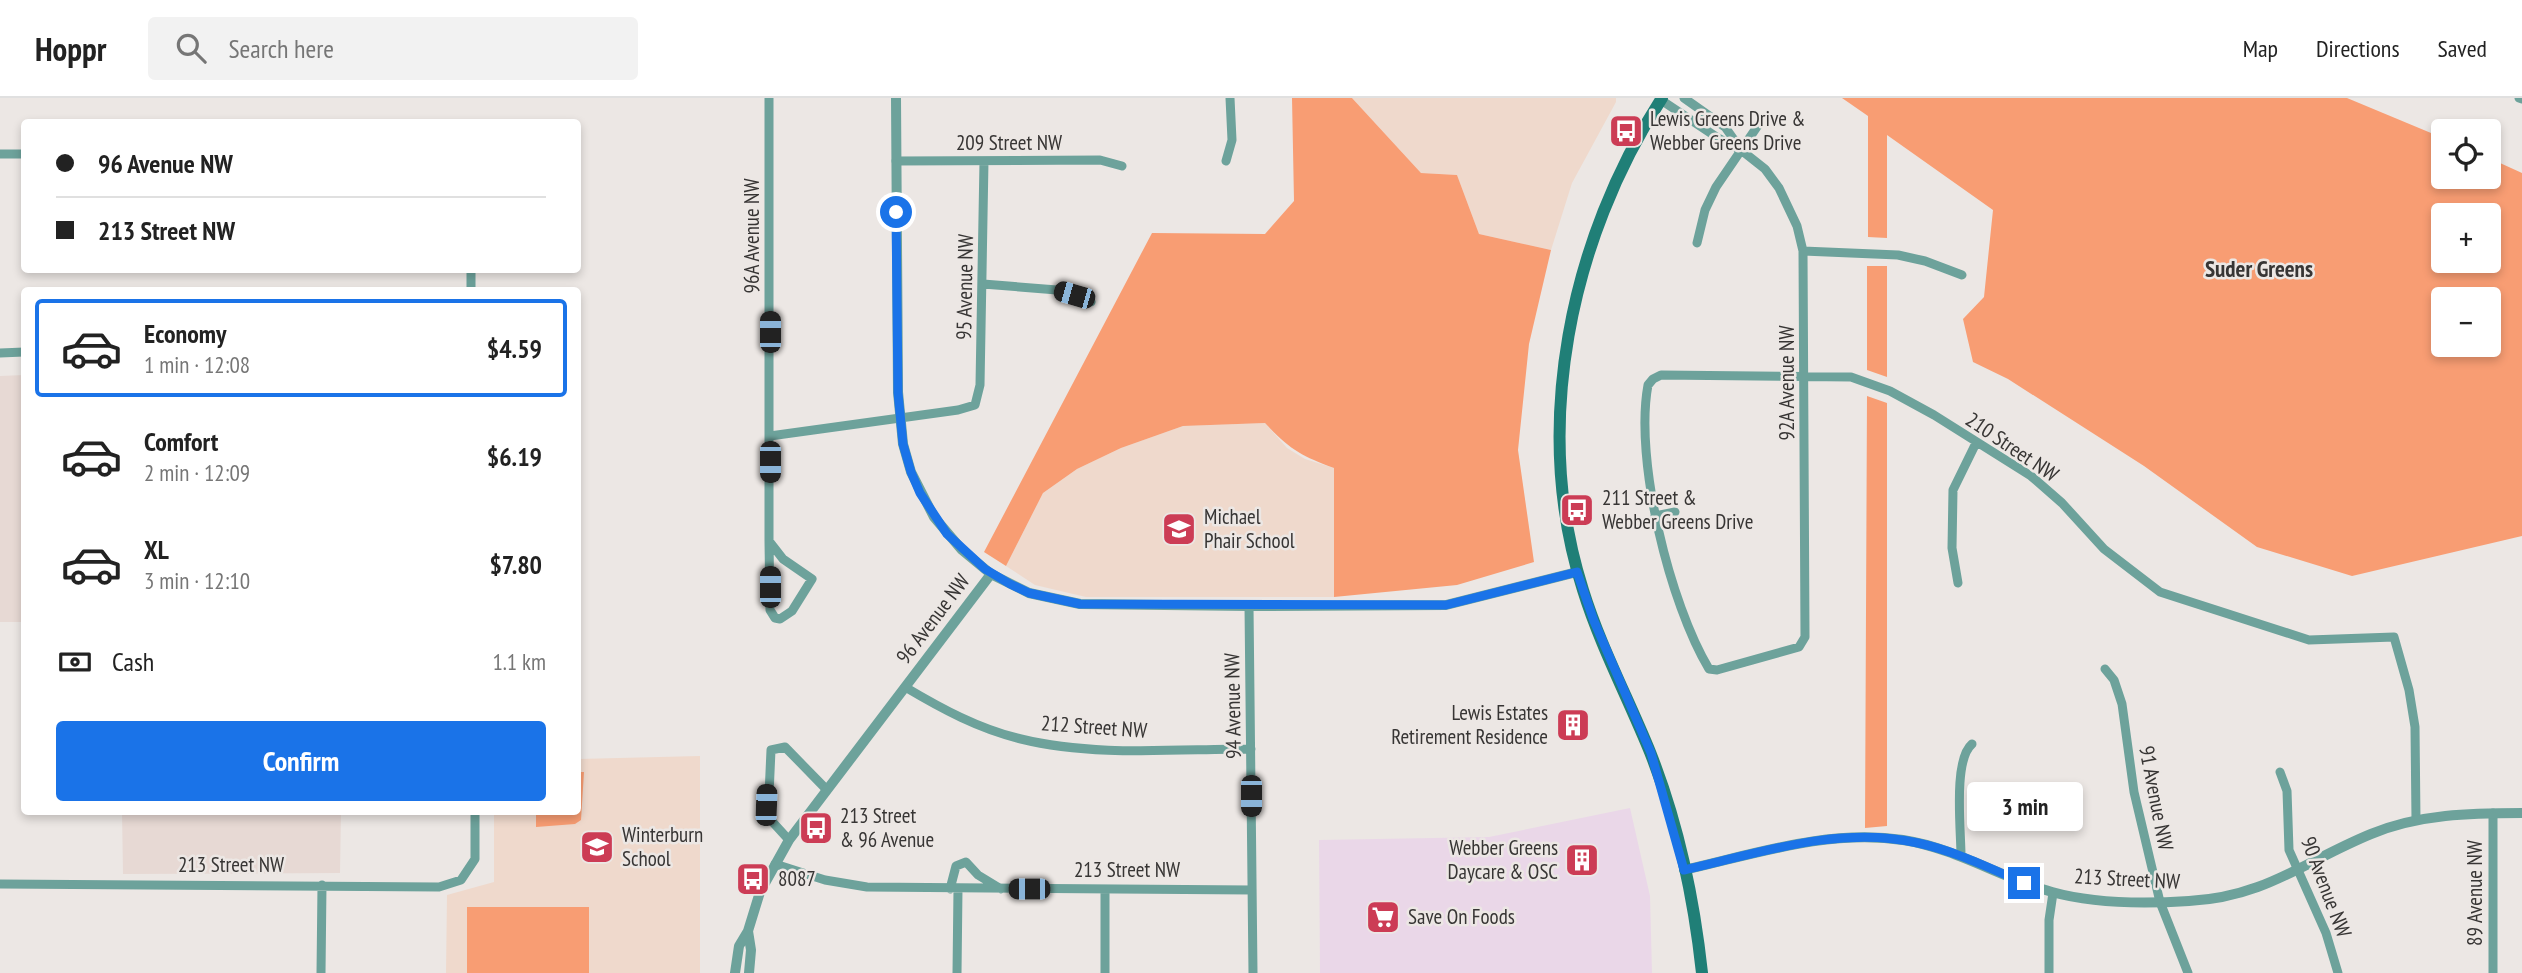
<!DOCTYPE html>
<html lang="en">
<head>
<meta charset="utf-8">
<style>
  :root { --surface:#fff; --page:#f2f2f2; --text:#222; --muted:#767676; --line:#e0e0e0; --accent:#1a73e8 }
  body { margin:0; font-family:"PT Sans Narrow",sans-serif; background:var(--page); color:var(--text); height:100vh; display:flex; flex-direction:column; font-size:26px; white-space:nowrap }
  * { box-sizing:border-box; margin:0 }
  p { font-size:23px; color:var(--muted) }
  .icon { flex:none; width:38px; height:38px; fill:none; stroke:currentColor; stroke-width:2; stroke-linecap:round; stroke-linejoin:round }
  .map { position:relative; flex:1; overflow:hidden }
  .side { position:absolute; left:21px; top:189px; width:560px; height:528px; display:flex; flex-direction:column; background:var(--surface); border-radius:7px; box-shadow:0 4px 10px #0003 }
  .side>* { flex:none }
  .guide { position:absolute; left:21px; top:21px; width:560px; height:154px; border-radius:7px; box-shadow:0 4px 10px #0003; display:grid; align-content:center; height:154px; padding:0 35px; background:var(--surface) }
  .buttons { position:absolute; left:2431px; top:21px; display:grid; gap:14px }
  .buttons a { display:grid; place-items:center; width:70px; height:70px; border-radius:7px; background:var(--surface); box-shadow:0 4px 10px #0003; font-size:35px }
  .end { position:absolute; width:32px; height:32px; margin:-16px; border:9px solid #1a73e8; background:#fff; box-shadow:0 0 0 4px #fff }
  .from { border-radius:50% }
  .bubble { position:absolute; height:49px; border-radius:7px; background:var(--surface); box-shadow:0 4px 10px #0003; font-size:23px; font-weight:700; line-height:49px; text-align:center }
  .car { position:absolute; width:21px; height:42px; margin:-21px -10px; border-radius:9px; box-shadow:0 0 5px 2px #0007; background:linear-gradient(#222 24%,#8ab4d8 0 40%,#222 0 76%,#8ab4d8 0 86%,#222 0) }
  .guide b { display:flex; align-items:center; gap:24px; height:66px; font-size:26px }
  .guide b+b { border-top:2px solid var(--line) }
  .guide i { width:18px; height:18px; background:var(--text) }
  ul { padding:12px 0 0; list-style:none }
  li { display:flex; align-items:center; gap:21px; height:98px; margin:0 14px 10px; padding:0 21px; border:4px solid transparent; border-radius:7px }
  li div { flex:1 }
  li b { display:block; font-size:26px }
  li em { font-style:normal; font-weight:700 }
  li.current { border-color:var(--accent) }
  li>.icon { width:63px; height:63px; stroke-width:1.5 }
  .pay { display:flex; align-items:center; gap:18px; height:77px; padding:0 35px; font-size:26px }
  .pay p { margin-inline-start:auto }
  .cta { display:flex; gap:14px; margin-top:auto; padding:14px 35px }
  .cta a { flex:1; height:80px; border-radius:7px; background:var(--accent); color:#fff; font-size:28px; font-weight:700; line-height:80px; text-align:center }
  header { display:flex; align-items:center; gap:42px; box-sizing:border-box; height:98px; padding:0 35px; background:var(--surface); border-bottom:2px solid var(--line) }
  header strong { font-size:33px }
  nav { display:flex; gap:38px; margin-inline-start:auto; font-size:24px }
  .search { width:490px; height:63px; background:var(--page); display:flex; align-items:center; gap:18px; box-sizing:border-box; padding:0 24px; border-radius:7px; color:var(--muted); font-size:26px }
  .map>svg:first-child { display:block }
  .commercial { fill:#ead7e8 }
  .built { fill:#e7d9d4 }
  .education { fill:#efd9cc }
  .green { fill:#f89d73; fill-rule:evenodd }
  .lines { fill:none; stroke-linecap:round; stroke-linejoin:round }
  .minor { stroke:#6da29b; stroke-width:9 }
  .tertiary { stroke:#6da29b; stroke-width:10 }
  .secondary { stroke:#207f77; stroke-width:12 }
  .route { stroke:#1a73e8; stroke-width:9 }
  .labels { text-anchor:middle; stroke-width:5; stroke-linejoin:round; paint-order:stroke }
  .poi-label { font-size:21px; fill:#373534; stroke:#ece7e4; text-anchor:start }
  .street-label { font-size:21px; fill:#373534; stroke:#ece7e4 }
  .neighbourhood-label { font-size:23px; font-weight:bold; fill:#373534; stroke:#ece7e4 }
</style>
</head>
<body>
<header>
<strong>Hoppr</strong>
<div class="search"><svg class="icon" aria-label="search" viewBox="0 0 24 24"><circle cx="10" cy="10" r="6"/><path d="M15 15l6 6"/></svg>Search here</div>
<nav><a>Map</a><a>Directions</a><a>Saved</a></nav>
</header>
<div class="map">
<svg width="2522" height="875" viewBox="0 0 2522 875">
  <rect width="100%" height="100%" fill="#ece7e4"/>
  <!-- commercial -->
  <path class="commercial" d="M1630 710 1650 798 1652 875H1320L1319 742 1489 739Z"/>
  <!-- built -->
  <path class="built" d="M24 277V524H0V278Z
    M122 714H341L340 775 123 776Z"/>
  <!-- education -->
  <path class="education" d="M1352 0H1616V4L1572 85 1551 152 1479 136 1457 77 1421 75Z
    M1265 325 1287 350 1305 361 1334 370V499H1086L1035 487 1006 468 1043 395 1077 371 1121 350 1183 328Z
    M700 658V875H446L447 797 494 784V714H578V661Z"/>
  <!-- green -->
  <path class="green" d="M1292 0H1352L1421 75 1457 77 1479 136 1551 152 1529 246 1518 352 1534 464 1457 487 1334 499V370C1301 358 1289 351 1265 325L1183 328 1121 350 1077 371 1043 395 1006 468 984 454 1152 135 1265 136 1294 103Z
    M1842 0H2347L2443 40V79H2488L2489 60 2522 75V438L2352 478 2257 449 2144 368 2008 281 1973 264 1963 221 1984 199 1993 112 1887 37V140L1868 139V18ZM2443 117H2488V163H2443ZM2443 201H2488V247H2443Z
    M1867 168H1887V279L1867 272Z
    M1867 298 1887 305V728L1865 730Z
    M578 674H584L581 722 575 726 536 729V714H578Z
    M467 809H589V875H467Z"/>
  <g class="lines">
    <!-- minor -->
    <path class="minor" d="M769 0V443L770 512 775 520 780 521 792 513 812 481 783 461 769 443
      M1684 0 1725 29 1740 50
      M2519 0 2522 1
      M1661 2 1718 40 1741 52 1765 71 1779 90 1797 128 1803 153 1805 539 1799 549 1717 572 1709 571C1670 506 1634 362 1648 287L1653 281 1661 277 1851 279 1890 293 1934 317 2031 378 2062 405 2104 451 2160 494 2309 542 2394 539 2409 592 2415 629 2416 722
      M0 56H24
      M896 63 1100 62 1122 68
      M1226 63 1232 42 1230 0
      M1697 145 1705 112 1716 89 1763 20
      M1803 153 1898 157 1925 163 1962 177
      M471 172V192
      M983 186 1057 192 1091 204
      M0 255 24 254
      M770 338 958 312 975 307 980 287 984 63
      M1655 418 1675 414
      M1958 485 1952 450 1953 392 1976 345
      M1249 508 1253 875
      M2105 571 2114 582 2122 606 2134 694 2160 804 2188 875
      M905 589C942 611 979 631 1021 641 1094 659 1176 651 1251 651
      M2280 674 2287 693 2289 752 2326 835 2338 875
      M789 742 768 719 771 652 785 649 827 692
      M1961 758C1961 732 1953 662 1972 646
      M775 766 825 782 867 789 1252 792
      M0 786 439 789 461 782 475 761V714
      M950 791 956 768 966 764 978 777 1001 791
      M1105 791V875
      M321 875 322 787
      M957 875 958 791
      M2049 875V822L2053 795
      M2493 875V715"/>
    <!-- tertiary -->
    <path class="tertiary" d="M896 0 898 294 903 346 911 374 934 419 962 452 991 476 1029 495 1080 506 1249 508 1446 507 1577 474
      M1684 772C1755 756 1828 731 1903 742 1956 750 2001 780 2052 794 2095 806 2145 806 2189 803 2265 799 2305 763 2371 736 2419 716 2471 715 2522 715
      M748 833 751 852 749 875
      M735 875 739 848 748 833 760 794 789 742 991 476"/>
    <!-- secondary -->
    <path class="secondary" d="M1662 0C1570 141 1531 329 1583 492 1600 547 1628 600 1650 654 1677 722 1694 801 1702 875"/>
  </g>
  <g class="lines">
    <!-- route -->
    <path class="route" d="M896 114 898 295 903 346 911 374 920 395 947 436 985 471 1010 486 1029 495 1080 506 1446 507 1577 474 1594 523 1651 655 1684 772C1760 755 1839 727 1918 745 1955 753 1989 770 2024 785"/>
  </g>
  <!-- icons -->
  <defs>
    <g id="bus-square" transform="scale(1.75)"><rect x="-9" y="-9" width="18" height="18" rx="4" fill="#cc3c55" stroke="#ece7e4"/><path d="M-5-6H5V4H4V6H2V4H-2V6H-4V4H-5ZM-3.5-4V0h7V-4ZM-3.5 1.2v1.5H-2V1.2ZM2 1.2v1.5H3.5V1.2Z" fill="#fff"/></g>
    <g id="school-square" transform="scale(1.75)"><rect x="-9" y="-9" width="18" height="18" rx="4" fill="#cc3c55" stroke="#ece7e4"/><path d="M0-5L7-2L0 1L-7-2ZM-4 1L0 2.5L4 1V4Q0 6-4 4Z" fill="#fff"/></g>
    <g id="building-square" transform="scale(1.75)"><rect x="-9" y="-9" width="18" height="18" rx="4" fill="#cc3c55" stroke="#ece7e4"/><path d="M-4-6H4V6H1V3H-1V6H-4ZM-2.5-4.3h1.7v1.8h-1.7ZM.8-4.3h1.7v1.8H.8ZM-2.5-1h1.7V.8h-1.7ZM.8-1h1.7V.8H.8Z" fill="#fff"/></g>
    <g id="supermarket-square" transform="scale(1.75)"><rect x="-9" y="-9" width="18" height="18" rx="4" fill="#cc3c55" stroke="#ece7e4"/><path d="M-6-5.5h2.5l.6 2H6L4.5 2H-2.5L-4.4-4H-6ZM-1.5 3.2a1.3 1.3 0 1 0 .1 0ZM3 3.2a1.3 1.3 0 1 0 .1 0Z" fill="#fff"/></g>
  </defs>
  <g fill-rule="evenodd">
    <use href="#bus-square" x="1626" y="33"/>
    <use href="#bus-square" x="1577" y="412"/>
    <use href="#school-square" x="1179" y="431"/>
    <use href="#building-square" x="1573" y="627"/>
    <use href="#bus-square" x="816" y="730"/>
    <use href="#school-square" x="597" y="749"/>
    <use href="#building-square" x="1582" y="762"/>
    <use href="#bus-square" x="753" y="781"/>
    <use href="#supermarket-square" x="1383" y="819"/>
  </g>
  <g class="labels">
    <!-- poi labels -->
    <g class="poi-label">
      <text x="1650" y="28">Lewis Greens Drive &amp;<tspan x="1650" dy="24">Webber Greens Drive</tspan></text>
      <text x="1602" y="407">211 Street &amp;<tspan x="1602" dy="24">Webber Greens Drive</tspan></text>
      <text x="1204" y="426">Michael<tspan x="1204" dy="24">Phair School</tspan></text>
      <text x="1548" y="622" text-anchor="end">Lewis Estates<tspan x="1548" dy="24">Retirement Residence</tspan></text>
      <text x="840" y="725">213 Street<tspan x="840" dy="24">&amp; 96 Avenue</tspan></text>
      <text x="622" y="744">Winterburn<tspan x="622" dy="24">School</tspan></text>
      <text x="1558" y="757" text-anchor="end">Webber Greens<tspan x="1558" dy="24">Daycare &amp; OSC</tspan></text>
      <text x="778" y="788">8087</text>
      <text x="1408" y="826">Save On Foods</text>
    </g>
    <!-- street labels -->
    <g class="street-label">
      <text x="1009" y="52">209 Street NW</text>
      <text transform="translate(752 138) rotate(-90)" y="7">96A Avenue NW</text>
      <text transform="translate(965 189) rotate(-89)" y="7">95 Avenue NW</text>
      <text transform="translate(1787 285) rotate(-90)" y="7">92A Avenue NW</text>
      <text transform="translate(2012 349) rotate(34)" y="7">210 Street NW</text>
      <text transform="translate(933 521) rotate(-53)" y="7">96 Avenue NW</text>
      <text transform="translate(1233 608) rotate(-91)" y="7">94 Avenue NW</text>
      <text transform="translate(1094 629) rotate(4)" y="7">212 Street NW</text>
      <text transform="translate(2156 700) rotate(79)" y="7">91 Avenue NW</text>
      <text x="231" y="774">213 Street NW</text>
      <text x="1127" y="779">213 Street NW</text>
      <text transform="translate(2127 781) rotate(3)" y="7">213 Street NW</text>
      <text transform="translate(2326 789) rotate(69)" y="7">90 Avenue NW</text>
      <text transform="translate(2475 795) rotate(-90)" y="7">89 Avenue NW</text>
    </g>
    <!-- neighbourhood labels -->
    <g class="neighbourhood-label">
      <text x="2259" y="179">Suder Greens</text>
    </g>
  </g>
</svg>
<div class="buttons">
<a><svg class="icon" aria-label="locate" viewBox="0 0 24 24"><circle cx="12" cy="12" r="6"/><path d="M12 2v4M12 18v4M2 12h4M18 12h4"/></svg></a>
<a>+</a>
<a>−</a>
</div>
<i class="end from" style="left:896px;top:114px"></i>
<i class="end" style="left:2024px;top:785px"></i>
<div class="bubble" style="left:1967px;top:684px;width:116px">3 min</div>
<i class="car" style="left:1074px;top:197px;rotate:286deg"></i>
<i class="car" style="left:770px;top:234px;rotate:0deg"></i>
<i class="car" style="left:770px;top:364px;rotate:180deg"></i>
<i class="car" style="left:770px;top:489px;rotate:0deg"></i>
<i class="car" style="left:1251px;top:698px;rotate:180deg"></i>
<i class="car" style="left:766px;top:707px;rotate:2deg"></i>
<i class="car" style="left:1029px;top:791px;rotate:270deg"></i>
<div class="guide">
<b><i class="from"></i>96 Avenue NW</b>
<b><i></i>213 Street NW</b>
</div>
<section class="side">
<ul>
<li class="current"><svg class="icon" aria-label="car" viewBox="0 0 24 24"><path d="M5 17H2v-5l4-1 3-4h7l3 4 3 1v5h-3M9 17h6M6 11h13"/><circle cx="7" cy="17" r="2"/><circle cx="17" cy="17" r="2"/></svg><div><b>Economy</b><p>1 min · 12:08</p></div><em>$4.59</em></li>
<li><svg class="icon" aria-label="car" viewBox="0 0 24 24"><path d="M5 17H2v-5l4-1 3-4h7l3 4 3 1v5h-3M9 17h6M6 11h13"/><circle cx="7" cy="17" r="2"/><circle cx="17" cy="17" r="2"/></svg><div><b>Comfort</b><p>2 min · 12:09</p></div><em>$6.19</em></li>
<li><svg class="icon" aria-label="car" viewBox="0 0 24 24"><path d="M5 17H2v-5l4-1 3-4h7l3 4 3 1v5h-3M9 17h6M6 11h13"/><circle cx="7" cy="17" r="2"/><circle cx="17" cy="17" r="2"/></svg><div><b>XL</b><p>3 min · 12:10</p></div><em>$7.80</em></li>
</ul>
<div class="pay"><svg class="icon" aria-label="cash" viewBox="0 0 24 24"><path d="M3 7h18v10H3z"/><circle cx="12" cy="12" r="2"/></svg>Cash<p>1.1 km</p></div>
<div class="cta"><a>Confirm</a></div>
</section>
</div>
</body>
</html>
